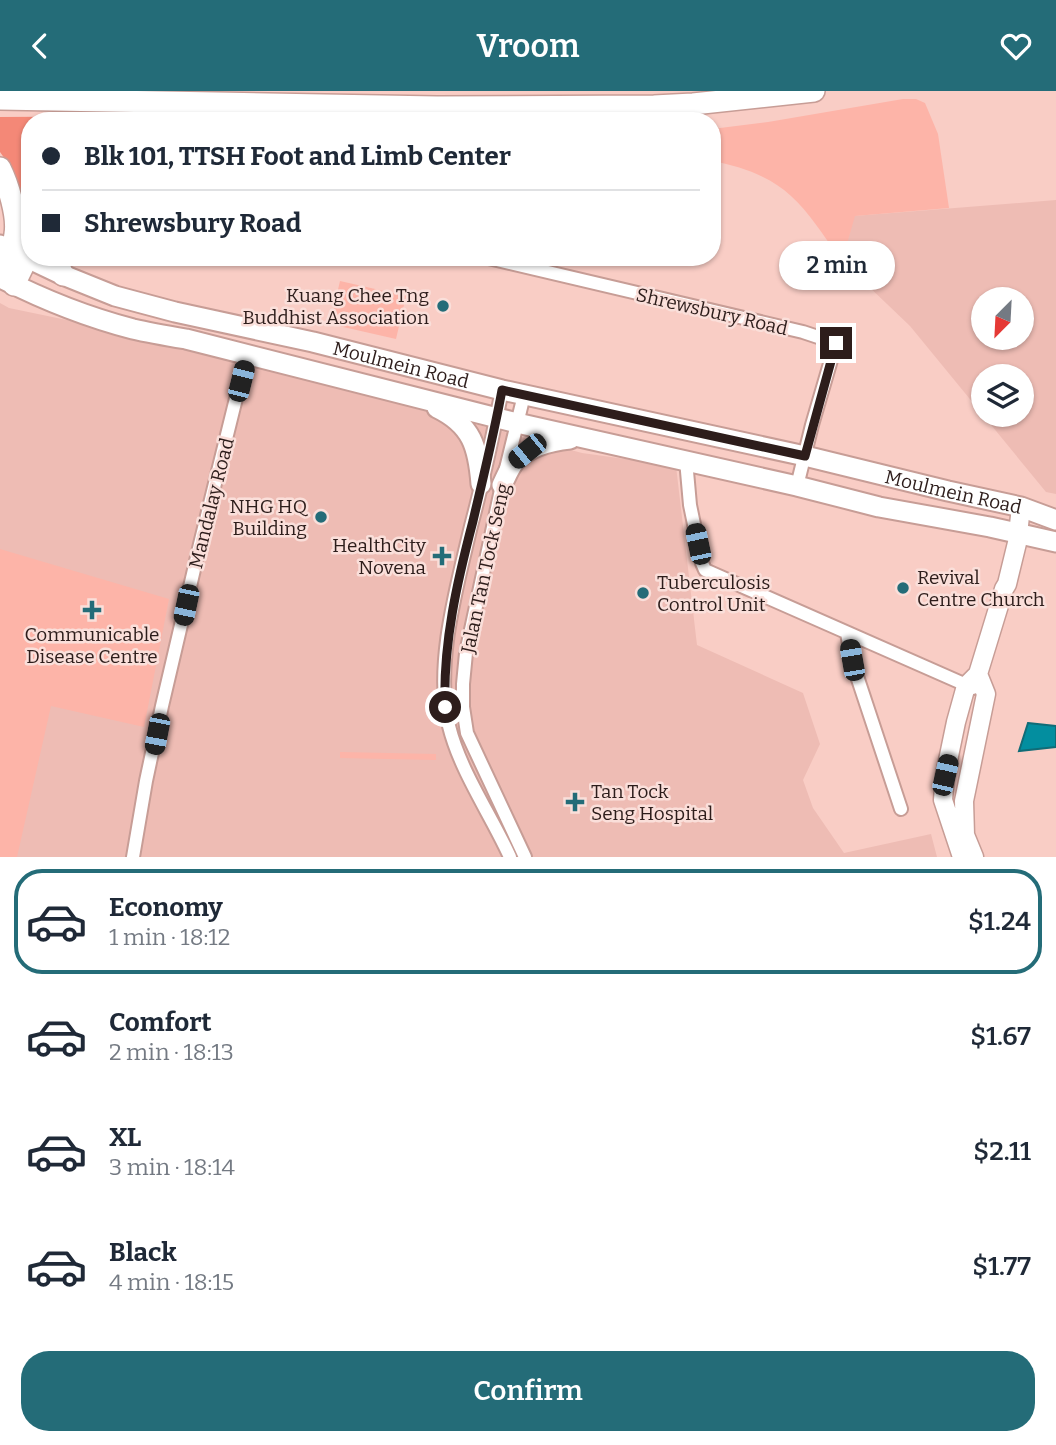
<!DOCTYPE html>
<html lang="en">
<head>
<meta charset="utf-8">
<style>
  :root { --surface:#fff; --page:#f6f6f7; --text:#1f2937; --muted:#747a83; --line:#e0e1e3; --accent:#246c78 }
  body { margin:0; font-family:Bitter,serif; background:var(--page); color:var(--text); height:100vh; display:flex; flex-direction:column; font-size:26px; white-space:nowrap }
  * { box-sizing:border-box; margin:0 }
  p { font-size:23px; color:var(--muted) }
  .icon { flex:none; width:38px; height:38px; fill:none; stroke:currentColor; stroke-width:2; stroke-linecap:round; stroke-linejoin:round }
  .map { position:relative; height:766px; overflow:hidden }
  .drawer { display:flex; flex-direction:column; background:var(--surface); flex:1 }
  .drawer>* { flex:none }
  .banner { position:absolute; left:21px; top:21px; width:700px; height:154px; border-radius:28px; box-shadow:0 2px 5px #0004; display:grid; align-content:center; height:154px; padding:0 21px; background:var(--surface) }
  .needle { width:46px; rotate:204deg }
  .tools { position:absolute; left:971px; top:196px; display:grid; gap:14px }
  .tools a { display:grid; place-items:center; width:63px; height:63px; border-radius:50%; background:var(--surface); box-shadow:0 2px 5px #0004; font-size:35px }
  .end { position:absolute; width:32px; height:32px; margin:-16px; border:9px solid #2d1d1b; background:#fff; box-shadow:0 0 0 4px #fff }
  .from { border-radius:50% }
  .bubble { position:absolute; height:49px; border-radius:24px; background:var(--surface); box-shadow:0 2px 5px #0004; font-size:23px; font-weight:600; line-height:49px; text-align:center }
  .car { position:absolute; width:21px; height:42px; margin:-21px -10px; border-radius:9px; box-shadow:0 0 5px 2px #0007; background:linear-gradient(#222 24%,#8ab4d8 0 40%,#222 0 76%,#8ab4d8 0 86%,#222 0) }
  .banner b { display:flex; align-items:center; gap:24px; height:66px; font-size:26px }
  .banner b+b { border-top:2px solid var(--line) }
  .banner i { width:18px; height:18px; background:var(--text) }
  ul { padding:12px 0 0; list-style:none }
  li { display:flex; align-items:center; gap:21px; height:105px; margin:0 14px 10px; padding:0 7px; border:4px solid transparent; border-radius:28px }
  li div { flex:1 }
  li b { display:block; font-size:26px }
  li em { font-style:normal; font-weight:600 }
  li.on { border-color:var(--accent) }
  li>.icon { width:63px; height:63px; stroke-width:1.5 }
  .cta { display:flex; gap:14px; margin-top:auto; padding:14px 21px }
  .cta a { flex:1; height:80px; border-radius:28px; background:var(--accent); color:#fff; font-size:28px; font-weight:600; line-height:80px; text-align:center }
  header { display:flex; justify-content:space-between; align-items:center; height:91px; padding:0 21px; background:var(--accent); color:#fff; font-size:32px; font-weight:600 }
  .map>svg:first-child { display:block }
  .built { fill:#eebcb4; fill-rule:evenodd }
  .green { fill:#fdb4a8 }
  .forest { fill:#f48877 }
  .water { fill:#038e9f; stroke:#106c77; stroke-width:2 }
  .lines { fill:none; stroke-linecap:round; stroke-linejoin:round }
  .street-casing { stroke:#c79d96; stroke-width:16 }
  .secondary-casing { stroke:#c79d96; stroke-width:21 }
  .primary-casing { stroke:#c79d96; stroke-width:23 }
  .highway-casing { stroke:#c79d96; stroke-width:24 }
  .street { stroke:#fff; stroke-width:12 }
  .secondary { stroke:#fff; stroke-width:18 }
  .primary { stroke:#fff; stroke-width:19 }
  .highway { stroke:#fff; stroke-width:21 }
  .route { stroke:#2d1d1b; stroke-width:9 }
  .poi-dot { fill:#246c78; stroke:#fadfda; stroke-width:2.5 }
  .labels { text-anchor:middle; stroke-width:5; stroke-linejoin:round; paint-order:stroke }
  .poi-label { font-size:19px; fill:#2d1d1b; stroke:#fadfda; text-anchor:end }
  .street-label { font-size:19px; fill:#2d1d1b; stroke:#fadfda }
</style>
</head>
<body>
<header><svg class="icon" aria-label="back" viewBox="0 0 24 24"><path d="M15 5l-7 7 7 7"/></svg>Vroom<svg class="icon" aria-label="heart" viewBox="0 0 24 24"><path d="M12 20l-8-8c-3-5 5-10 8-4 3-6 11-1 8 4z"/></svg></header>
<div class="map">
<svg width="1056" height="766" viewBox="0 0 1056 766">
  <rect width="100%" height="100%" fill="#f9cdc5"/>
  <!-- built -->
  <path class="built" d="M1056 109V403L1046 401 910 235 842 170 854 125ZM984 208H1022V247H984ZM984 285H1022V324H984Z
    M0 212 9 217 115 239 260 275 582 362 676 375 697 554 803 602 820 653 803 689 813 717 844 762 931 743 937 766H0Z"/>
  <!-- green -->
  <path class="green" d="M903 8H916L925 12 938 43 949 117 855 125 842 170C826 149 811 123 791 105 770 85 740 75 712 70V38L768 31Z
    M340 190 406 205 396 248 330 233Z
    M0 458 169 508 144 636 51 615 17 766H0Z
    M340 661 436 663V669L340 667Z"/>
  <!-- forest -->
  <path class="forest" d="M167 25 146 30H30V141L27 146 24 124 10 75 0 61V26Z"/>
  <!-- water -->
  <path class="water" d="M1028 632 1056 635V656L1019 660Z"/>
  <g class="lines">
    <!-- street casing -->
    <g class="street-casing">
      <path id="street" d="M484 166 803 241 836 252 812 334 797 395
        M502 299C493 344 483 390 471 435 457 495 434 574 449 635 460 680 491 724 510 766
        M524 304 502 394 466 562 463 593V616L467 642 525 766
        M686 369 690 414 702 472 705 479 973 597
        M847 542 852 570 901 718
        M133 766 146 690 162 615 200 453 247 263"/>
    </g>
    <!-- secondary casing -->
    <g class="secondary-casing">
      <path id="secondary" d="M962 766 943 709 945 684 956 631 966 595 978 583 1004 498 1007 493 1017 452 1021 416
        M974 766 965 744 964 710 986 603 978 583"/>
    </g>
    <!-- primary casing -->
    <g class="primary-casing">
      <g id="primary">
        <path id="s1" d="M0 154 63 184 115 205 175 221 313 251 502 299 805 365 948 400 1021 416 1056 429"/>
        <path d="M1 187C42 208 87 226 133 238 150 242 168 245 186 248L517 332 797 395 879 416 990 436 1056 451"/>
        <path d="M437 317C472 334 478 356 481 393"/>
        <path d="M502 394C506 386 510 375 516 369 530 355 551 350 570 348"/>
      </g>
    </g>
    <!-- highway casing -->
    <g class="highway-casing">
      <path id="highway" d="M0 8 437 16 654 15 693 13 814 0
        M241 30 278 26 293 19
        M0 77C8 93 18 125 15 143 14 155 5 168 0 179
        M55 166 63 184
        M14 194 30 161"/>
    </g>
    <!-- street -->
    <use href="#street" class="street"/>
    <!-- secondary -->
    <use href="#secondary" class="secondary"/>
    <!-- primary -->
    <use href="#primary" class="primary"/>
    <!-- highway -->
    <use href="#highway" class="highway"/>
  </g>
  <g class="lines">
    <!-- route -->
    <path class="route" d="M445 616C443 552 457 491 473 430 483 387 494 343 502 299L805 365 836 252"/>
  </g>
  <!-- markers -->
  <g class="poi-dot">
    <circle cx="443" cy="215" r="7"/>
    <circle cx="321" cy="426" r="7"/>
    <path d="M438.5 454.5h7v7h7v7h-7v7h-7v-7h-7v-7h7z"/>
    <circle cx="903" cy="497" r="7"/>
    <circle cx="643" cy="502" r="7"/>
    <path d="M88.5 508.5h7v7h7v7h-7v7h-7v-7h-7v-7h7z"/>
    <path d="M571.5 700.5h7v7h7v7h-7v7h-7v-7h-7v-7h7z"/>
  </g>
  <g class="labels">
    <!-- poi labels -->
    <g class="poi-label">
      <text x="429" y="211">Kuang Chee Tng<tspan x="429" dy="22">Buddhist Association</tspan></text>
      <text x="307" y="422">NHG HQ<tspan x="307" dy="22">Building</tspan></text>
      <text x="426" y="461">HealthCity<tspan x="426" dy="22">Novena</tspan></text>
      <text x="917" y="493" text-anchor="start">Revival<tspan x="917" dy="22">Centre Church</tspan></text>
      <text x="657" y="498" text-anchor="start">Tuberculosis<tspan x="657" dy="22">Control Unit</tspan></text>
      <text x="92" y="550" text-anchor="middle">Communicable<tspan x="92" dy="22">Disease Centre</tspan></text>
      <text x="591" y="707" text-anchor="start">Tan Tock<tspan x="591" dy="22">Seng Hospital</tspan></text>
    </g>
    <!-- street labels -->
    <g class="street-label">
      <text transform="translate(712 220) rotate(13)" y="7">Shrewsbury Road</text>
      <text dy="7" stroke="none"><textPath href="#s1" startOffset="420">Moulmein Road</textPath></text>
      <text dy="7" stroke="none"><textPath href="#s1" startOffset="987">Moulmein Road</textPath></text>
      <text transform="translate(211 412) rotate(-76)" y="7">Mandalay Road</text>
      <text transform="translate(485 477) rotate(-78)" y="7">Jalan Tan Tock Seng</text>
    </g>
  </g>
</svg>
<div class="tools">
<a><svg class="needle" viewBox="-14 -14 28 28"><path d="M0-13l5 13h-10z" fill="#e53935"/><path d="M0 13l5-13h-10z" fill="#747a83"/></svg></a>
<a><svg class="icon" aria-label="layers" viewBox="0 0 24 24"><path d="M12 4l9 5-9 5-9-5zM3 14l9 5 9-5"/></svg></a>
</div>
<i class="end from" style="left:445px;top:616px"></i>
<i class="end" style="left:836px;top:252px"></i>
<div class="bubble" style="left:779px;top:150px;width:116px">2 min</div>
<i class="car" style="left:241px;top:290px;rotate:14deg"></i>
<i class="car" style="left:527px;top:360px;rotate:231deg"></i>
<i class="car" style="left:698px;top:453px;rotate:348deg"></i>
<i class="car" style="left:186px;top:514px;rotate:192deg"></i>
<i class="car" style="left:852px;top:569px;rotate:350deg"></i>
<i class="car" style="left:157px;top:643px;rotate:191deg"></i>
<i class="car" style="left:945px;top:684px;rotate:13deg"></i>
<div class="banner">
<b><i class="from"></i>Blk 101, TTSH Foot and Limb Center</b>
<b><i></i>Shrewsbury Road</b>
</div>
</div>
<section class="drawer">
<ul>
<li class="on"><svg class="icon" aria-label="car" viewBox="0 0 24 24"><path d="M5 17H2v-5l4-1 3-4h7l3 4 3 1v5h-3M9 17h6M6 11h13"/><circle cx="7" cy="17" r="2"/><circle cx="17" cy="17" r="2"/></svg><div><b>Economy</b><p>1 min · 18:12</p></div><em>$1.24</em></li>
<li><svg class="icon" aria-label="car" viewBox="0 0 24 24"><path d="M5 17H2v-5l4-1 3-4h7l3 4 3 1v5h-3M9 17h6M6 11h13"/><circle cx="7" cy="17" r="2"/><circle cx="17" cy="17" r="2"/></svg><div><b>Comfort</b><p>2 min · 18:13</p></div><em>$1.67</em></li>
<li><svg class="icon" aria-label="car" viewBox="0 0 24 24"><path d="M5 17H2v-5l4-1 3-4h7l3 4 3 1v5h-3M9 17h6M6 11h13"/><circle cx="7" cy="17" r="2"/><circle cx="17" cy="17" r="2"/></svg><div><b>XL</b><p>3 min · 18:14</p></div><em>$2.11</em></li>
<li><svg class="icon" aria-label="car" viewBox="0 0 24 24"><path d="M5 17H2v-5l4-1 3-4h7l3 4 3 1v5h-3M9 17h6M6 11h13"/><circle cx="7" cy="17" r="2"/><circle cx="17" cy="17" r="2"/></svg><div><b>Black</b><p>4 min · 18:15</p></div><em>$1.77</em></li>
</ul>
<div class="cta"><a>Confirm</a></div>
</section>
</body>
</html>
